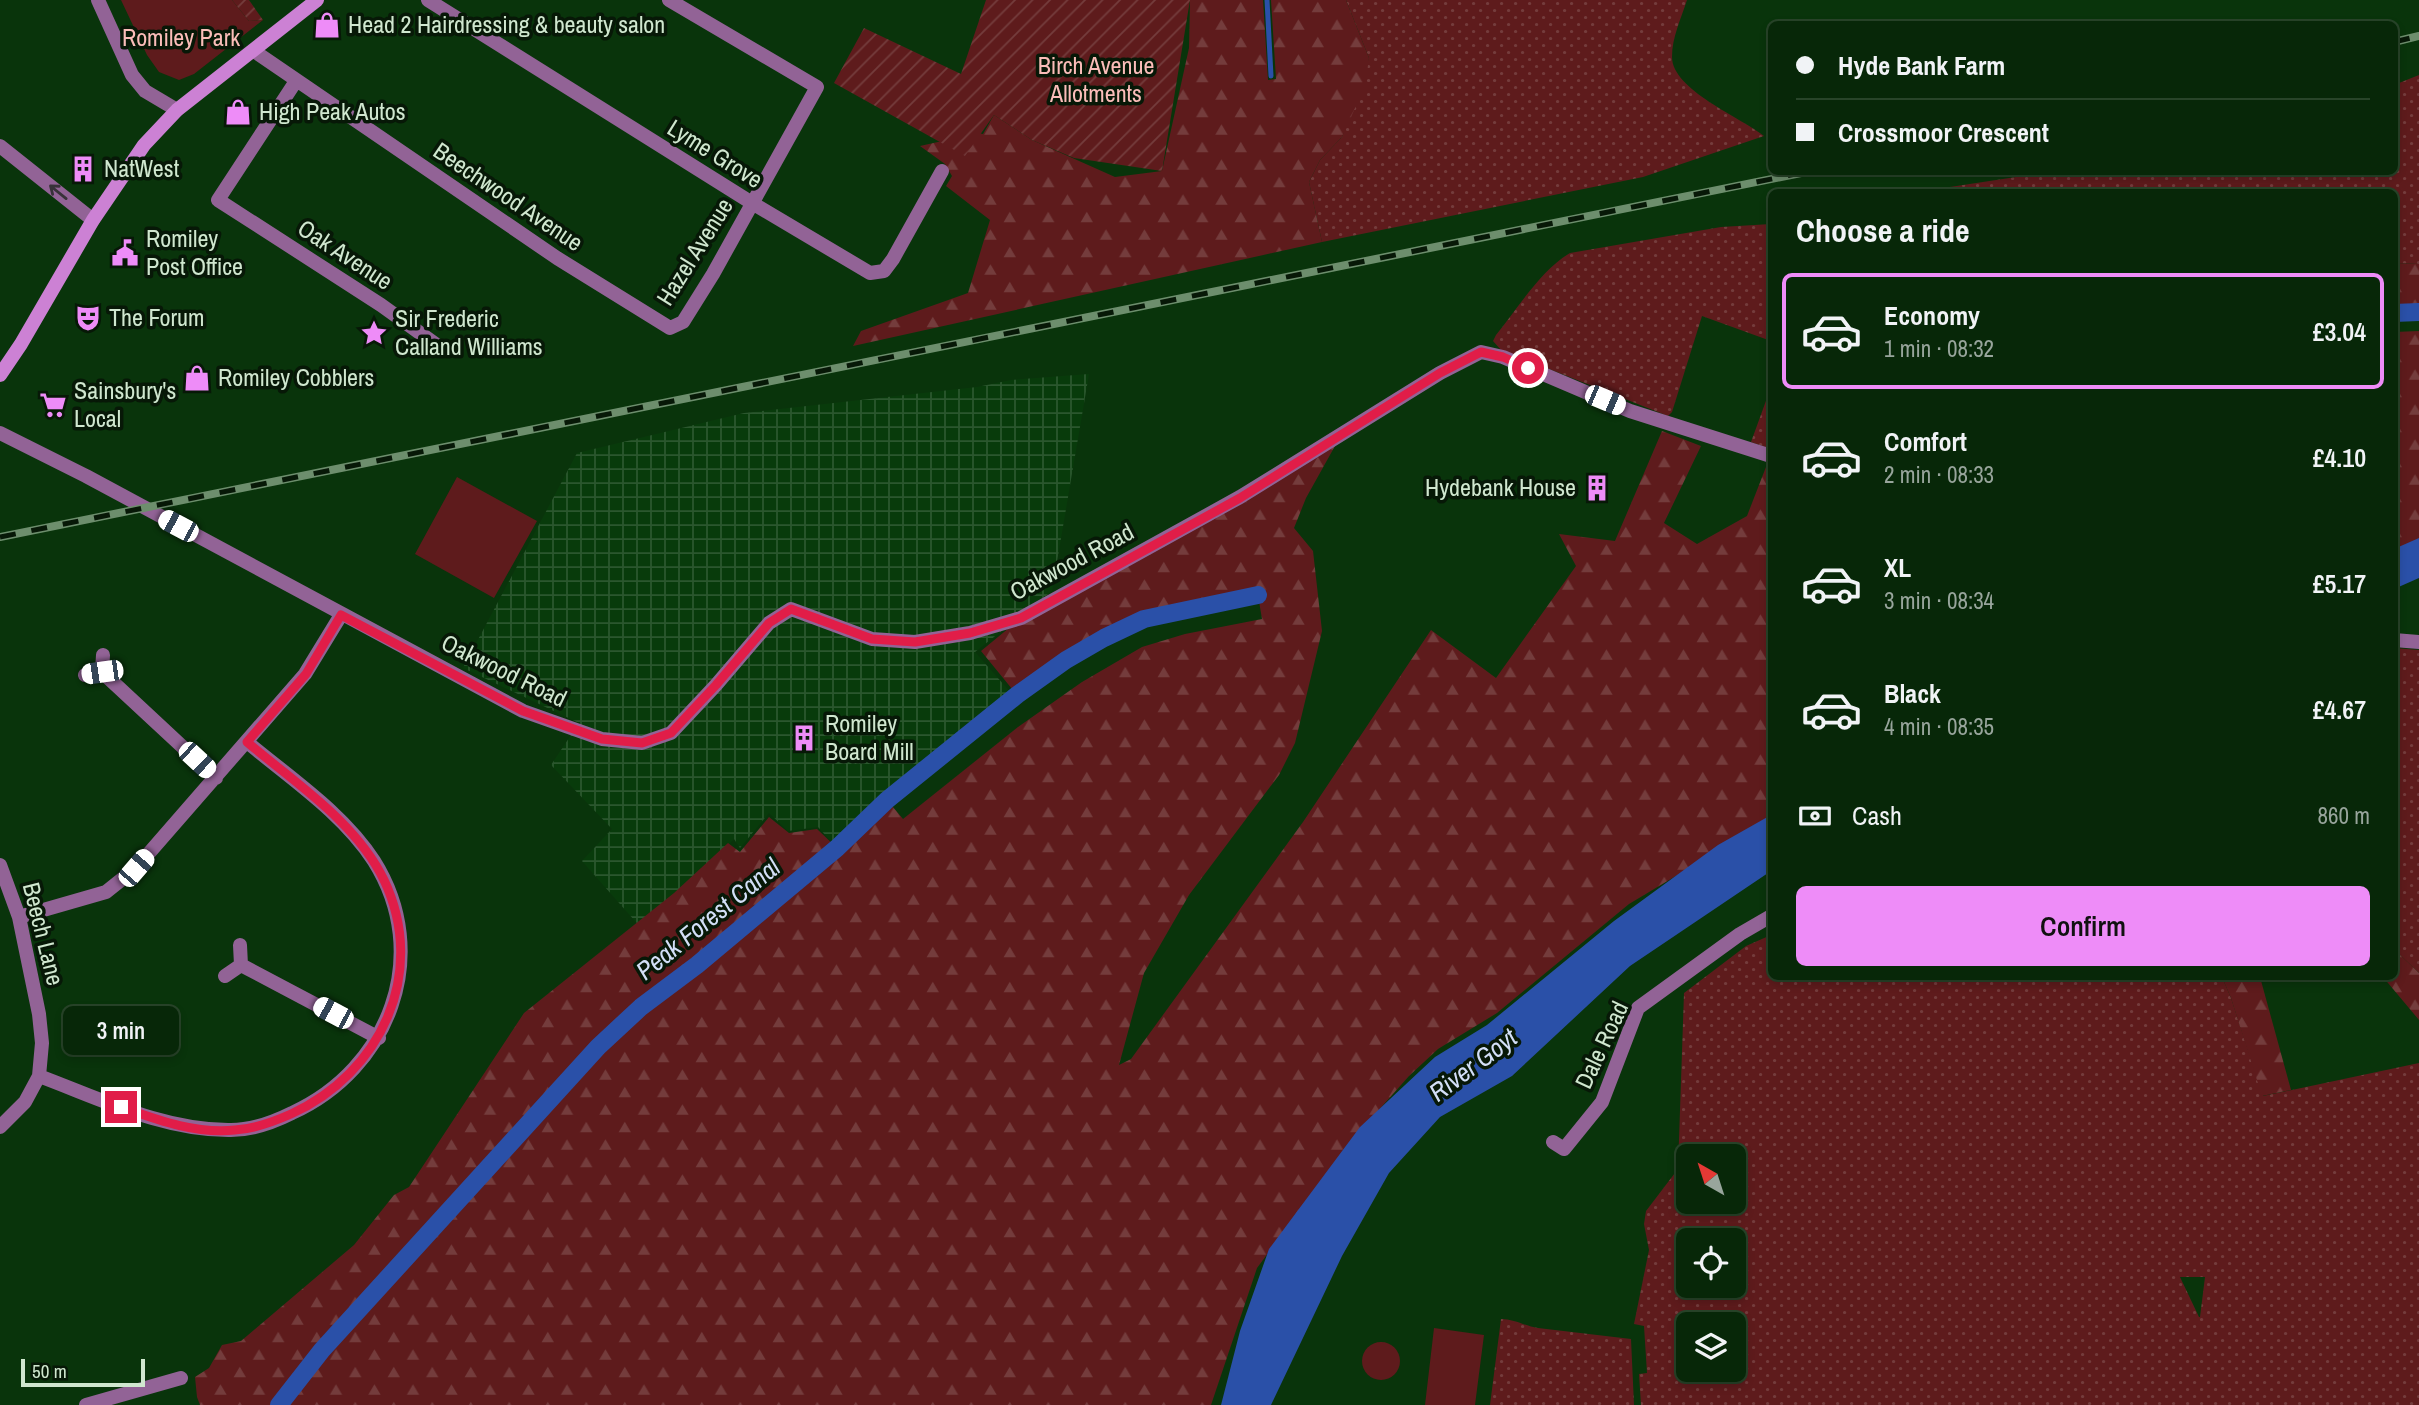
<!DOCTYPE html>
<html lang="en">
<head>
<meta charset="utf-8">
<style>
  :root { --surface:#072708; --page:#153316; --text:#f1f3f6; --muted:#98a59c; --line:#284429; --accent:#ee8cf8 }
  body { margin:0; font-family:"Archivo Narrow",sans-serif; background:var(--page); color:var(--text); height:100vh; display:flex; flex-direction:column; font-size:26px; white-space:nowrap }
  * { box-sizing:border-box; margin:0 }
  p { font-size:23px; color:var(--muted) }
  .icon { flex:none; width:38px; height:38px; fill:none; stroke:currentColor; stroke-width:2; stroke-linecap:round; stroke-linejoin:round }
  .map { position:relative; flex:1; overflow:hidden }
  .panel { position:absolute; left:1768px; top:189px; width:630px; height:791px; display:flex; flex-direction:column; background:var(--surface); border-radius:10px; box-shadow:0 4px 10px #0003,0 0 0 2px var(--line) }
  .panel>* { flex:none }
  .banner { position:absolute; left:1768px; top:21px; width:630px; height:154px; border-radius:10px; box-shadow:0 4px 10px #0003,0 0 0 2px var(--line); display:grid; align-content:center; height:154px; padding:0 28px; background:var(--surface) }
  .needle { width:46px; rotate:321deg }
  .fabs { position:absolute; left:1676px; top:1144px; display:grid; gap:14px }
  .fabs a { display:grid; place-items:center; width:70px; height:70px; border-radius:10px; background:var(--surface); box-shadow:0 4px 10px #0003,0 0 0 2px var(--line); font-size:35px }
  .scale { position:absolute; left:21px; bottom:18px; width:124px; box-sizing:border-box; padding-left:7px; border:4px solid #d0e7cf; border-top:0; font-size:19px; line-height:24px; white-space:nowrap; color:#d0e7cf; -webkit-text-stroke:5px #071807; paint-order:stroke }
  .end { position:absolute; width:32px; height:32px; margin:-16px; border:9px solid #e11d48; background:#fff; box-shadow:0 0 0 4px #fff }
  .from { border-radius:50% }
  .bubble { position:absolute; height:49px; border-radius:10px; background:var(--surface); box-shadow:0 4px 10px #0003,0 0 0 2px var(--line); font-size:23px; font-weight:600; line-height:49px; text-align:center }
  .car { position:absolute; width:21px; height:42px; margin:-21px -10px; border-radius:9px; box-shadow:0 0 5px 2px #0007; background:linear-gradient(#fff 24%,#345 0 40%,#fff 0 76%,#345 0 86%,#fff 0) }
  .banner b { display:flex; align-items:center; gap:24px; height:66px; font-size:26px }
  .banner b+b { border-top:2px solid var(--line) }
  .banner i { width:18px; height:18px; background:var(--text) }
  ul { padding:0; list-style:none }
  li { display:flex; align-items:center; gap:21px; height:116px; margin:0 14px 10px; padding:0 14px; border:4px solid transparent; border-radius:10px }
  li div { flex:1 }
  li b { display:block; font-size:26px }
  li em { font-style:normal; font-weight:600 }
  li.current { border-color:var(--accent) }
  li>.icon { width:63px; height:63px; stroke-width:1.5 }
  h2 { padding:0 28px; font-size:32px; line-height:84px }
  .pay { display:flex; align-items:center; gap:18px; height:77px; padding:0 28px; font-size:26px }
  .pay p { margin-inline-start:auto }
  .cta { display:flex; gap:14px; margin-top:auto; padding:14px 28px }
  .cta a { flex:1; height:80px; border-radius:10px; background:var(--accent); color:#111; font-size:28px; font-weight:600; line-height:80px; text-align:center }
  .map>svg:first-child { display:block }
  .industrial { fill:url(#industrial-grid) }
  .grass { fill:url(#grass-dots); fill-rule:evenodd }
  .forest { fill:url(#forest-firs) }
  .park { fill:#5e1b1c }
  .garden { fill:url(#garden-furrows) }
  .water { fill:#2a50a8 }
  .lines { fill:none; stroke-linecap:round; stroke-linejoin:round }
  .stream { stroke:#2a50a8; stroke-width:5 }
  .canal { stroke:#2a50a8; stroke-width:18 }
  .minor { stroke:#926396; stroke-width:14 }
  .tertiary { stroke:#926396; stroke-width:14 }
  .secondary { stroke:#cc81d4; stroke-width:14 }
  .rail-casing { stroke:#6d8e6d; stroke-width:8 }
  .rail { stroke:#071807; stroke-width:5; stroke-dasharray:16; stroke-linecap:butt }
  .oneway { stroke:#383239 }
  .route { stroke:#e11d48; stroke-width:9 }
  .labels { text-anchor:middle; stroke-width:7; stroke-linejoin:round; paint-order:stroke }
  .poi-label { font-size:24px; fill:#d0e7cf; stroke:#071807; text-anchor:start }
  .park-label { font-size:24px; fill:#fbbdb9; stroke:#071807 }
  .street-label { font-size:24px; fill:#d0e7cf; stroke:#071807 }
  .water-label { font-size:26px; font-style:italic; fill:#d3dff7; stroke:#071807 }
</style>
</head>
<body>
<div class="map">
<svg width="2419" height="1405" viewBox="0 0 2419 1405">
  <defs>
    <pattern id="industrial-grid" width="8" height="8" patternUnits="userSpaceOnUse" patternTransform="scale(1.75)"><rect width="8" height="8" fill="#083b0b"/><path d="M0 4h8M4 0v8" fill="none" stroke="#2b572e"/></pattern>
    <pattern id="grass-dots" width="8" height="8" patternUnits="userSpaceOnUse" patternTransform="scale(1.75)"><rect width="8" height="8" fill="#5e1b1c"/><path d="M2 2h.1M6 6h.1" fill="none" stroke="#743c3c" stroke-width="1.8" stroke-linecap="round"/></pattern>
    <pattern id="forest-firs" width="22" height="20" patternUnits="userSpaceOnUse" patternTransform="scale(1.75)"><rect width="22" height="20" fill="#5e1b1c"/><path d="M5 1l3.5 6h-7zM16 11l3.5 6h-7z" fill="#743c3c"/></pattern>
    <pattern id="garden-furrows" width="10" height="10" patternUnits="userSpaceOnUse" patternTransform="scale(1.75)"><rect width="10" height="10" fill="#5e1b1c"/><path d="M-1 1l2-2M0 10L10 0M9 11l2-2" fill="none" stroke="#743c3c"/></pattern>
  </defs>
  <rect width="100%" height="100%" fill="#09340b"/>
  <!-- industrial -->
  <path class="industrial" d="M1089 374 1052 591 975 652 1012 694 877 805 837 848 818 827 788 831 769 813 740 848 734 839 642 929 582 861 612 829 551 765 579 723 463 668 577 453 744 413 977 387 1011 380Z"/>
  <!-- grass -->
  <path class="grass" d="M1346 0H1687C1681 19 1672 37 1672 57 1672 90 1742 118 1764 136L1643 177 1322 242 1309 182 1320 160 1342 137 1369 58Z
    M2419 75V264L2394 263V192H1917L2049 172H2394V85Z
    M1771 224V341L1702 316 1672 412 1668 416 1501 350 1493 341 1496 335C1517 309 1541 270 1570 253L1721 227Z
    M1771 387V449L1751 442Z
    M2394 648 2419 650V973L2394 949Z
    M1771 935V976L2222 977 2231 998 2263 1096 2419 1063V1405H1641L1639 1374 1647 1373 1644 1326 1634 1324 1649 1250 1644 1224 1646 1211 1678 1169 1684 993 1746 946ZM1689 1157H1734V1202H1689ZM1689 1241H1734V1286H1689ZM2180 1277H2205L2200 1317H2199ZM1689 1325H1734V1370H1689Z
    M1501 1319C1514 1319 1525 1326 1538 1328 1569 1332 1600 1335 1631 1339L1634 1405H1490Z"/>
  <!-- forest -->
  <path class="forest" d="M1190 0H1263L1268 80 1276 79 1271 0H1346L1369 58 1365 86 1342 137 1320 160 1309 182 1322 242 853 346 861 331 968 293 990 220 946 186 952 176 945 164 920 146 956 138 968 131 983 134 994 115 1032 140 1115 177 1162 171 1189 48Z
    M2394 263 2419 264V312L2394 313Z
    M2419 331V540L2394 552V332Z
    M1662 431 1701 446 1664 523 1697 544 1747 516 1766 467 1771 468V825L1726 846 1629 904 1497 1013 1438 1049 1409 1076 1352 1140 1257 1268 1211 1405H200L197 1397 195 1377 209 1368 222 1345 241 1341 354 1245 394 1195 409 1187 524 1013 674 893 728 843 740 852 769 817 789 833 817 829 837 848 887 800 903 819 1018 727 1082 682 1142 647 1185 634 1262 619 1258 595 1144 619 1104 638 1066 660 1017 695 981 651 1021 618 1340 437 1306 498 1294 528 1313 551 1322 631 1295 743 1279 775 1189 895 1144 973 1119 1065 1131 1059 1303 822 1431 630 1496 678 1576 566 1559 534 1615 541Z
    M2394 949 2419 973V1020L2383 977 2394 976Z
    M2222 977H2260L2291 1090 2262 1096 2231 998Z"/>
  <!-- park -->
  <path class="park" d="M121 0H232L249 21 263 20 194 74 179 80 159 72 147 55Z
    M457 477 537 521 494 598 415 554Z
    M1434 1328 1484 1335 1475 1405H1425Z
    M1362 1361a19 19 0 1 1 38 0a19 19 0 1 1-38 0Z"/>
  <!-- garden -->
  <path class="garden" d="M232 0H249L263 20 249 21Z
    M986 0H1190L1162 171 1074 158 1032 140 994 115 965 156 834 83 864 28 961 74Z"/>
  <!-- water -->
  <path class="water" d="M2419 538V578L2394 589V549Z
    M1771 815V871L1630 966 1512 1076 1440 1117 1389 1173 1342 1256 1271 1405H1221L1240 1331 1269 1249 1360 1127 1435 1057 1487 1025 1614 921 1718 845Z"/>
  <g class="lines">
    <!-- stream -->
    <path class="stream" d="M1267 0 1271 76"/>
    <!-- canal -->
    <path class="canal" d="M2394 313 2419 312
      M279 1405 322 1350 598 1047 641 1007 697 965 837 848 887 800 1017 695 1066 660 1104 638 1144 619 1258 595"/>
    <!-- minor -->
    <path class="minor" d="M428 0 752 203 870 273 884 271 893 259 942 171
      M254 51 557 258 670 328 683 322 713 274 817 87 669 0
      M296 81 218 200 381 305 445 351
      M0 146 93 220
      M0 433 86 476 523 711 602 739 642 743 671 733 716 685 769 623 791 609 872 639 915 642 970 633 1021 618 1240 497 1440 373 1481 352 1503 357 1630 411 1771 456
      M2394 640 2419 642
      M103 655 102 672 216 778
      M85 675 102 672
      M0 865 19 917 39 1014 42 1043 39 1076 25 1102 0 1127
      M19 917 106 892 136 868 305 674 341 615
      M241 965 379 1038
      M225 976 241 965 240 945
      M39 1076C101 1099 164 1131 231 1130 252 1130 274 1122 292 1113 389 1069 433 955 374 861 343 813 290 778 247 742
      M1553 1142 1564 1149 1602 1102 1638 1008 1740 934 1771 916
      M86 1405 181 1378"/>
    <!-- tertiary -->
    <path class="tertiary" d="M98 0 132 75 145 91 177 110"/>
    <!-- secondary -->
    <path class="secondary" d="M0 375 21 344 93 220 144 145 177 110 317 0"/>
    <!-- rail casing -->
    <g class="rail-casing">
      <path id="rail" d="M2394 42 2419 36
        M0 537 1806 172"/>
    </g>
    <!-- rail -->
    <use href="#rail" class="rail"/>
  </g>
  <!-- one-way arrows -->
  <defs><path id="oneway-shaft" d="M-6 0H5M1.5-3L5.5 0L1.5 3" fill="none" stroke-width="1.6" stroke-linecap="round" stroke-linejoin="round" transform="scale(1.75)"/></defs>
  <use class="oneway" href="#oneway-shaft" transform="translate(58 192) rotate(-141)"/>
  <g class="lines">
    <!-- route -->
    <path class="route" d="M121 1107C158 1120 195 1134 235 1130 254 1129 273 1122 291 1114 381 1073 428 973 384 880 356 822 295 783 247 742L306 674 341 615 523 711 602 739 642 743 671 733 716 685 769 623 791 609 872 639 915 642 970 633 1021 618 1240 498 1440 373 1481 352 1503 357 1528 368"/>
  </g>
  <!-- icons -->
  <defs>
    <g id="shop-bare" transform="scale(2.1)"><path d="M-5-2.5h2.3a2.7 3.5 0 0 1 5.4 0H5L5.5 6h-11ZM-1.5-2.5h3a1.5 2.3 0 0 0-3 0Z" fill="#ee8cf8" stroke="#071807" stroke-width="2.5" paint-order="stroke"/></g>
    <g id="building-bare" transform="scale(2.1)"><path d="M-4-6H4V6H1V3H-1V6H-4ZM-2.5-4.3h1.7v1.8h-1.7ZM.8-4.3h1.7v1.8H.8ZM-2.5-1h1.7V.8h-1.7ZM.8-1h1.7V.8H.8Z" fill="#ee8cf8" stroke="#071807" stroke-width="2.5" paint-order="stroke"/></g>
    <g id="civic-bare" transform="scale(2.1)"><path d="M-.6-6.5H3V-4.5H.6V-3L4-1V1h2V6H-6V1h2V-1L-.6-3ZM-1.2 2.5V6h2.4V2.5Z" fill="#ee8cf8" stroke="#071807" stroke-width="2.5" paint-order="stroke"/></g>
    <g id="theatre-bare" transform="scale(2.1)"><path d="M-5-5.5Q0-4 5-5.5V0Q5 5 0 6Q-5 5-5 0ZM-3.3-2.5H-1v1.5H-3.3ZM1-2.5H3.3v1.5H1ZM-2.8 1Q0 5.5 2.8 1Z" fill="#ee8cf8" stroke="#071807" stroke-width="2.5" paint-order="stroke"/></g>
    <g id="sight-bare" transform="scale(2.1)"><path d="M0-6L1.8-2.2L6-1.7L2.9 1.2L3.7 5.4L0 3.3L-3.7 5.4L-2.9 1.2L-6-1.7L-1.8-2.2Z" fill="#ee8cf8" stroke="#071807" stroke-width="2.5" paint-order="stroke"/></g>
    <g id="supermarket-bare" transform="scale(2.1)"><path d="M-6-5.5h2.5l.6 2H6L4.5 2H-2.5L-4.4-4H-6ZM-1.5 3.2a1.3 1.3 0 1 0 .1 0ZM3 3.2a1.3 1.3 0 1 0 .1 0Z" fill="#ee8cf8" stroke="#071807" stroke-width="2.5" paint-order="stroke"/></g>
  </defs>
  <g fill-rule="evenodd">
    <use href="#shop-bare" x="327" y="25"/>
    <use href="#shop-bare" x="238" y="112"/>
    <use href="#building-bare" x="83" y="169"/>
    <use href="#civic-bare" x="125" y="253"/>
    <use href="#theatre-bare" x="88" y="318"/>
    <use href="#sight-bare" x="374" y="333"/>
    <use href="#shop-bare" x="197" y="378"/>
    <use href="#supermarket-bare" x="53" y="405"/>
    <use href="#building-bare" x="1597" y="488"/>
    <use href="#building-bare" x="804" y="738"/>
  </g>
  <g class="labels">
    <!-- poi labels -->
    <g class="poi-label">
      <text x="348" y="33">Head 2 Hairdressing &amp; beauty salon</text>
      <text x="259" y="120">High Peak Autos</text>
      <text x="104" y="177">NatWest</text>
      <text x="146" y="247">Romiley<tspan x="146" dy="28">Post Office</tspan></text>
      <text x="109" y="326">The Forum</text>
      <text x="395" y="327">Sir Frederic<tspan x="395" dy="28">Calland Williams</tspan></text>
      <text x="218" y="386">Romiley Cobblers</text>
      <text x="74" y="399">Sainsbury's<tspan x="74" dy="28">Local</tspan></text>
      <text x="1576" y="496" text-anchor="end">Hydebank House</text>
      <text x="825" y="732">Romiley<tspan x="825" dy="28">Board Mill</tspan></text>
    </g>
    <!-- park labels -->
    <g class="park-label">
      <text x="181" y="46">Romiley Park</text>
      <text x="1096" y="74">Birch Avenue<tspan x="1096" dy="28">Allotments</tspan></text>
    </g>
    <!-- street labels -->
    <g class="street-label">
      <text transform="translate(715 154) rotate(32)" y="8">Lyme Grove</text>
      <text transform="translate(508 197) rotate(34)" y="8">Beechwood Avenue</text>
      <text transform="translate(695 252) rotate(-58)" y="8">Hazel Avenue</text>
      <text transform="translate(345 255) rotate(33)" y="8">Oak Avenue</text>
      <text transform="translate(1072 562) rotate(-28)" y="8">Oakwood Road</text>
      <text transform="translate(504 671) rotate(26)" y="8">Oakwood Road</text>
      <text transform="translate(43 934) rotate(76)" y="8">Beech Lane</text>
      <text transform="translate(1602 1045) rotate(-65)" y="8">Dale Road</text>
    </g>
    <!-- water labels -->
    <g class="water-label">
      <text transform="translate(708 919) rotate(-39)" y="9">Peak Forest Canal</text>
      <text transform="translate(1473 1065) rotate(-37)" y="9">River Goyt</text>
    </g>
  </g>
</svg>
<div class="fabs">
<a><svg class="needle" viewBox="-14 -14 28 28"><path d="M0-13l5 13h-10z" fill="#e53935"/><path d="M0 13l5-13h-10z" fill="#98a59c"/></svg></a>
<a><svg class="icon" aria-label="locate" viewBox="0 0 24 24"><circle cx="12" cy="12" r="6"/><path d="M12 2v4M12 18v4M2 12h4M18 12h4"/></svg></a>
<a><svg class="icon" aria-label="layers" viewBox="0 0 24 24"><path d="M12 4l9 5-9 5-9-5zM3 14l9 5 9-5"/></svg></a>
</div>
<div class="scale">50 m</div>
<i class="end from" style="left:1528px;top:368px"></i>
<i class="end" style="left:121px;top:1107px"></i>
<div class="bubble" style="left:63px;top:1006px;width:116px">3 min</div>
<i class="car" style="left:1605px;top:400px;rotate:113deg"></i>
<i class="car" style="left:178px;top:526px;rotate:298deg"></i>
<i class="car" style="left:102px;top:672px;rotate:262deg"></i>
<i class="car" style="left:197px;top:760px;rotate:133deg"></i>
<i class="car" style="left:136px;top:868px;rotate:41deg"></i>
<i class="car" style="left:333px;top:1013px;rotate:298deg"></i>
<div class="banner">
<b><i class="from"></i>Hyde Bank Farm</b>
<b><i></i>Crossmoor Crescent</b>
</div>
<section class="panel">
<h2>Choose a ride</h2>
<ul>
<li class="current"><svg class="icon" aria-label="car" viewBox="0 0 24 24"><path d="M5 17H2v-5l4-1 3-4h7l3 4 3 1v5h-3M9 17h6M6 11h13"/><circle cx="7" cy="17" r="2"/><circle cx="17" cy="17" r="2"/></svg><div><b>Economy</b><p>1 min · 08:32</p></div><em>£3.04</em></li>
<li><svg class="icon" aria-label="car" viewBox="0 0 24 24"><path d="M5 17H2v-5l4-1 3-4h7l3 4 3 1v5h-3M9 17h6M6 11h13"/><circle cx="7" cy="17" r="2"/><circle cx="17" cy="17" r="2"/></svg><div><b>Comfort</b><p>2 min · 08:33</p></div><em>£4.10</em></li>
<li><svg class="icon" aria-label="car" viewBox="0 0 24 24"><path d="M5 17H2v-5l4-1 3-4h7l3 4 3 1v5h-3M9 17h6M6 11h13"/><circle cx="7" cy="17" r="2"/><circle cx="17" cy="17" r="2"/></svg><div><b>XL</b><p>3 min · 08:34</p></div><em>£5.17</em></li>
<li><svg class="icon" aria-label="car" viewBox="0 0 24 24"><path d="M5 17H2v-5l4-1 3-4h7l3 4 3 1v5h-3M9 17h6M6 11h13"/><circle cx="7" cy="17" r="2"/><circle cx="17" cy="17" r="2"/></svg><div><b>Black</b><p>4 min · 08:35</p></div><em>£4.67</em></li>
</ul>
<div class="pay"><svg class="icon" aria-label="cash" viewBox="0 0 24 24"><path d="M3 7h18v10H3z"/><circle cx="12" cy="12" r="2"/></svg>Cash<p>860 m</p></div>
<div class="cta"><a>Confirm</a></div>
</section>
</div>
</body>
</html>
